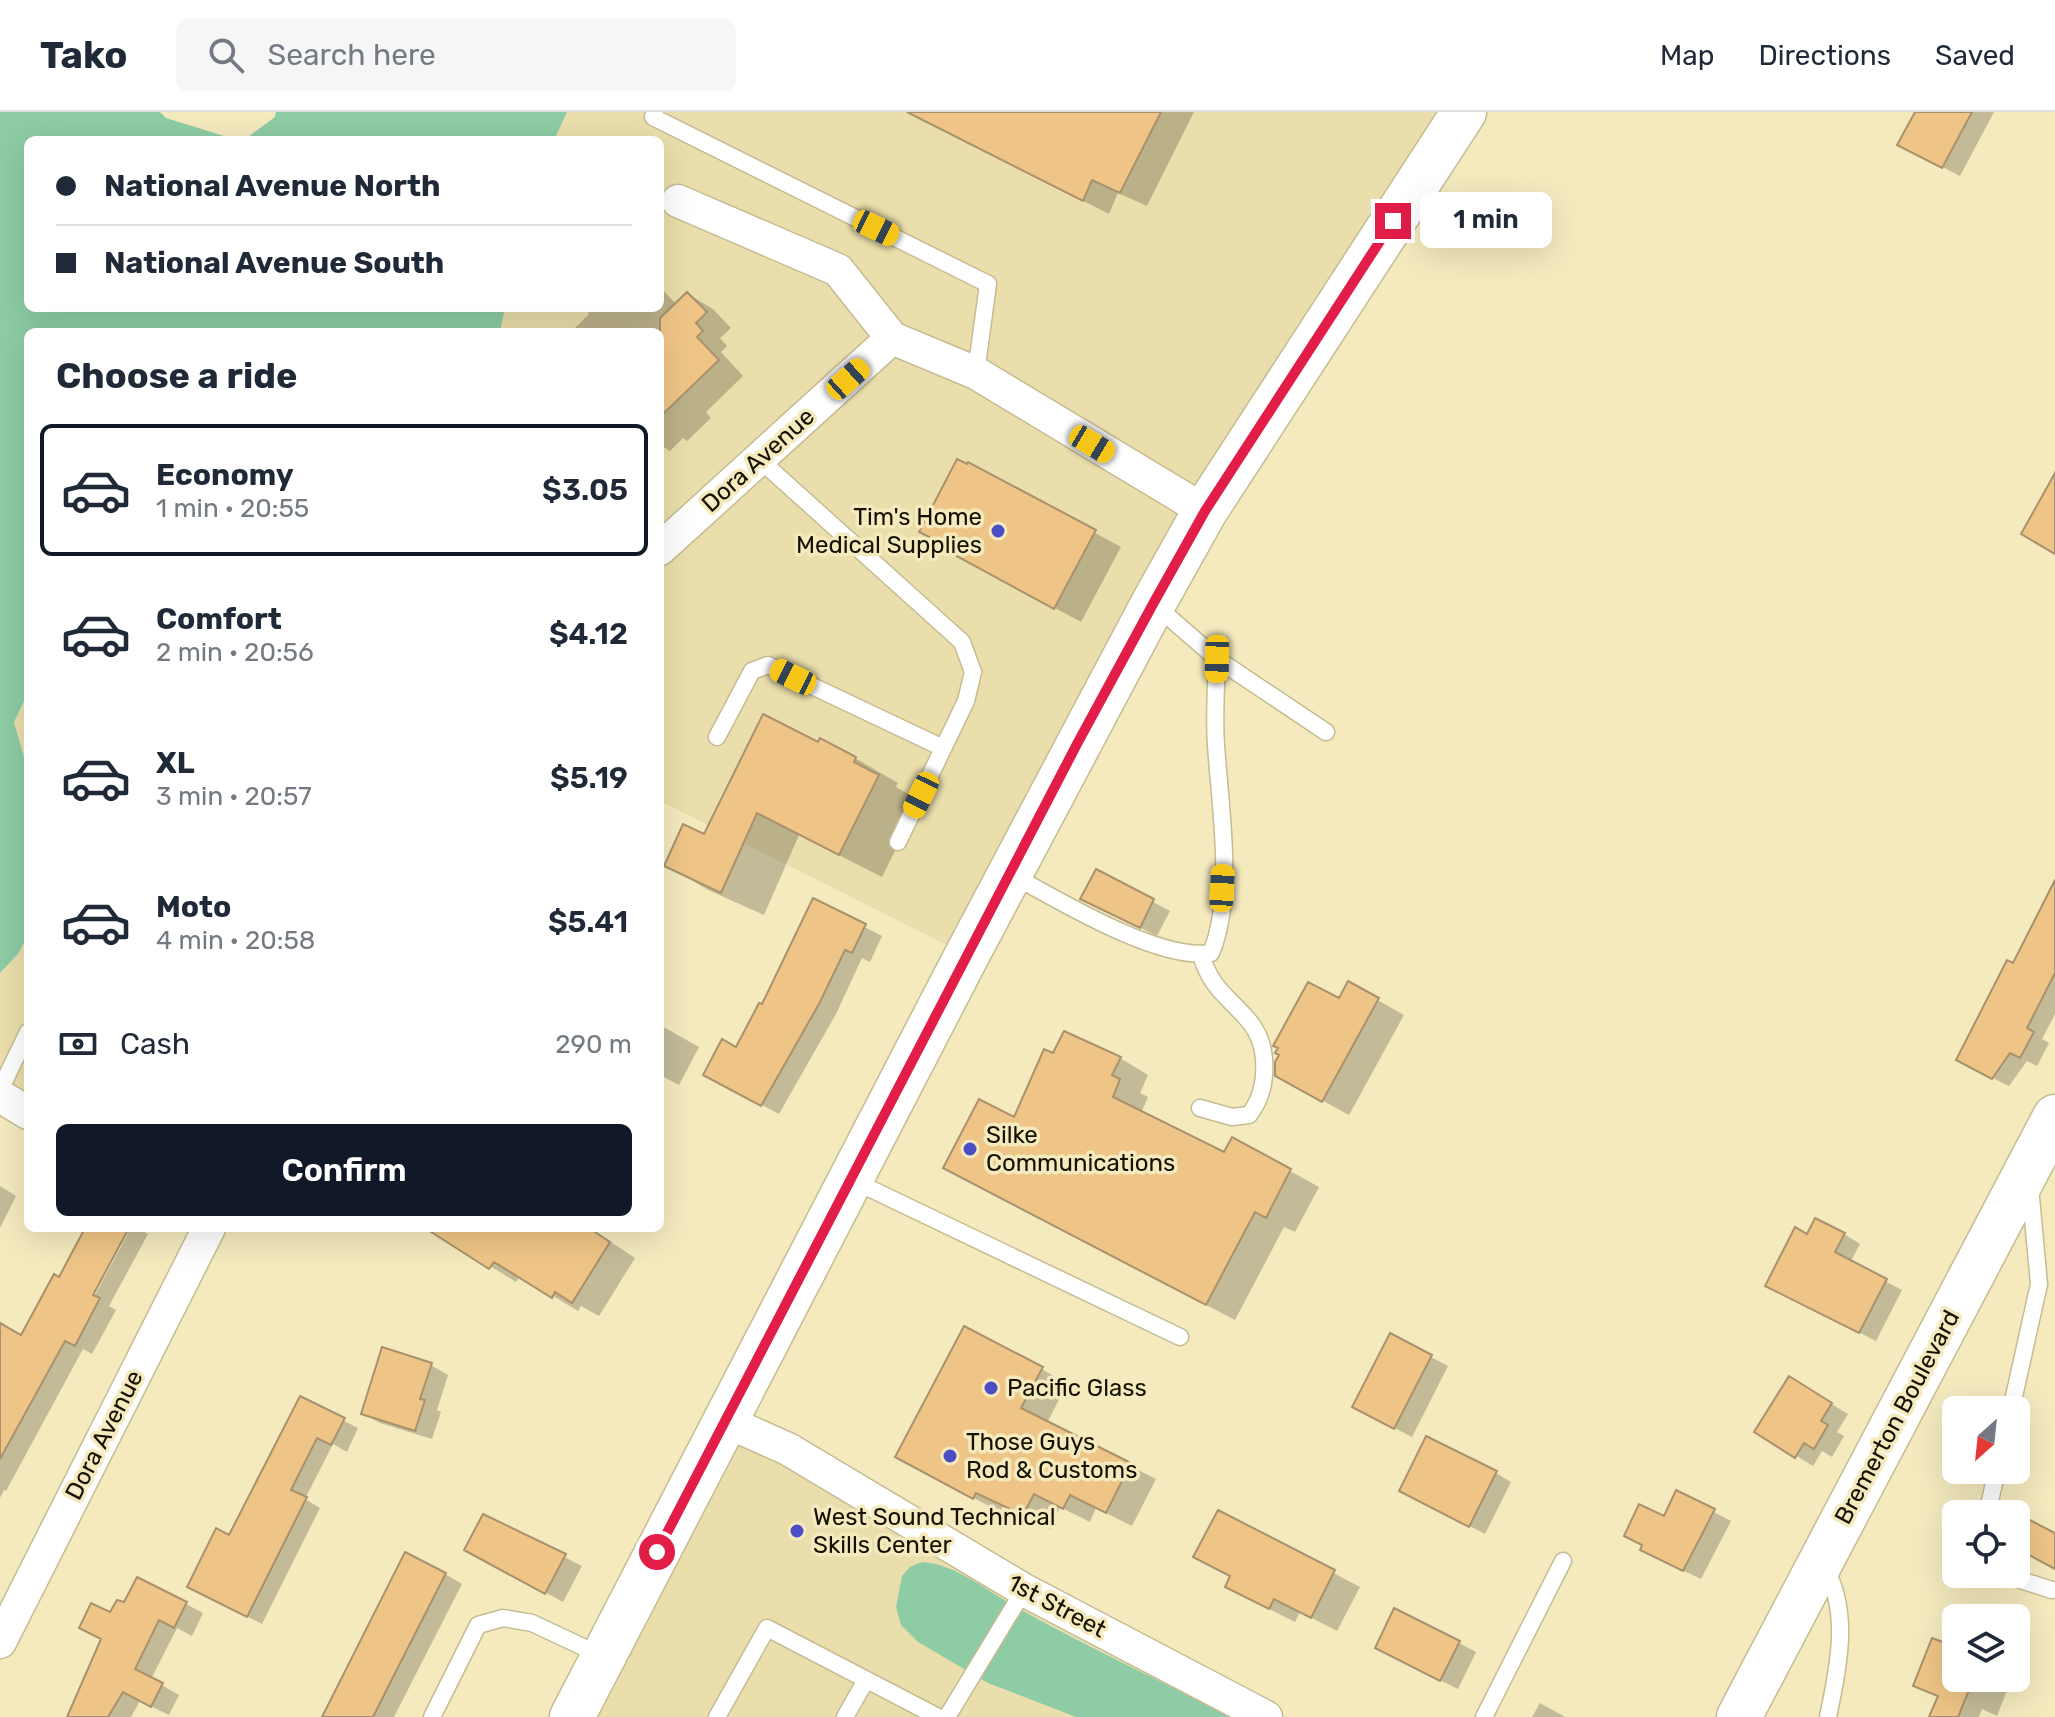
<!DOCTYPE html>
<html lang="en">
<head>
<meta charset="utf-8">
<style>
  :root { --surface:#fff; --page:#f6f6f7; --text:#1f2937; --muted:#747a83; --line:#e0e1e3; --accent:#111827 }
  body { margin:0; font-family:Rubik,sans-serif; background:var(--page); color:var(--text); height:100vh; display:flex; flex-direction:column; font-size:30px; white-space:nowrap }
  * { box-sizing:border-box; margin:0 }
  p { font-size:26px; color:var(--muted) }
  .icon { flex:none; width:44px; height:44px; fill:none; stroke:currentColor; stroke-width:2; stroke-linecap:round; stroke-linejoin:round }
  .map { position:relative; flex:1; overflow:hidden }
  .sheet { position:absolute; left:24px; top:216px; width:640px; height:904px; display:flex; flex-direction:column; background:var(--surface); border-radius:12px; box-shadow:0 8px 32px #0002 }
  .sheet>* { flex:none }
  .top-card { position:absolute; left:24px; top:24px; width:640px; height:176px; border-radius:12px; box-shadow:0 8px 32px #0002; display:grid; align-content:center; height:176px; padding:0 32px; background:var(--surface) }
  .needle { width:52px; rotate:207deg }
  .tools { position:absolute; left:1942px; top:1284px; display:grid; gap:16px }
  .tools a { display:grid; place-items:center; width:88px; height:88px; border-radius:12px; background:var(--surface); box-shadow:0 8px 32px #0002; font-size:40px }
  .end { position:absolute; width:36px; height:36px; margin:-18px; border:10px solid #e11d48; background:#fff; box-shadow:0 0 0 4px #fff }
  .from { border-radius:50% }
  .bubble { position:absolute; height:56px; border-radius:12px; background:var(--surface); box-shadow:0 8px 32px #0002; font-size:26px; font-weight:600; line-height:56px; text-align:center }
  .car { position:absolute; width:24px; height:48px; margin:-24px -12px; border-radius:10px; box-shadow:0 0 6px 2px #0007; background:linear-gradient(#f5c518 24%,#345 0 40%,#f5c518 0 76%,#345 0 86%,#f5c518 0) }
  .top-card b { display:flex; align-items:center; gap:28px; height:76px; font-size:30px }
  .top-card b+b { border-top:2px solid var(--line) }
  .top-card i { width:20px; height:20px; background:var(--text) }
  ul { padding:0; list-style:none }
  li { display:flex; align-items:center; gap:24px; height:132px; margin:0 16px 12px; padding:0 16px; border:4px solid transparent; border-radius:12px }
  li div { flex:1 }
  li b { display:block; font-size:30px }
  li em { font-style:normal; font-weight:600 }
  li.on { border-color:var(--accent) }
  li>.icon { width:72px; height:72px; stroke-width:1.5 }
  h2 { padding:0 32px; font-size:36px; line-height:96px }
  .pay { display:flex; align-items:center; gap:20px; height:88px; padding:0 32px; font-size:30px }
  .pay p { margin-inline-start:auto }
  .action { display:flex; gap:16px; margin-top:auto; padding:16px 32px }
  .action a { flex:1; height:92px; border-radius:12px; background:var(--accent); color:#fff; font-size:32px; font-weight:600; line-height:92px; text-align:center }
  header { display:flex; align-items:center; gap:48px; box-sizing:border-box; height:112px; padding:0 40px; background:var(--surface); border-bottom:2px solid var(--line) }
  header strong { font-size:38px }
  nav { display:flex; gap:44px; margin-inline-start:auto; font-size:28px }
  .search { width:560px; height:72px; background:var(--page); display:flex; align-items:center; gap:20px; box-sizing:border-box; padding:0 28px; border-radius:12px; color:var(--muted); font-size:30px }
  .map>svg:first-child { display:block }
  .built { fill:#eadeac }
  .green { fill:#8dcca5 }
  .shadow { fill:#0003 }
  .building { fill:#efc587; stroke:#a9916d; stroke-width:2 }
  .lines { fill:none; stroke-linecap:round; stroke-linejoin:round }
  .lane-casing { stroke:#c6bc92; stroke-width:19 }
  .street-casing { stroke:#c6bc92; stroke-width:35 }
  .secondary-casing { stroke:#c6bc92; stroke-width:47 }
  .lane { stroke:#fff; stroke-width:16 }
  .street { stroke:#fff; stroke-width:32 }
  .secondary { stroke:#fff; stroke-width:44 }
  .route { stroke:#e11d48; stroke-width:10 }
  .poi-dot { fill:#4c4dc4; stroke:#f4eabe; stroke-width:3 }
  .labels { text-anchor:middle; stroke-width:7; stroke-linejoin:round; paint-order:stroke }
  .street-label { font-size:24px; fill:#151103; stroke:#f4eabe }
  .poi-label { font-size:24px; fill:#151103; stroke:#f4eabe; text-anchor:start }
</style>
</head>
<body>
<header>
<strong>Tako</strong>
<div class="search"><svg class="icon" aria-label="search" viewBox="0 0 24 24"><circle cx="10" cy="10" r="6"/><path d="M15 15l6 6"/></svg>Search here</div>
<nav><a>Map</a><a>Directions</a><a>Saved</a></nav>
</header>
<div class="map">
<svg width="2055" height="1605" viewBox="0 0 2055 1605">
  <rect width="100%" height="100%" fill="#f4eabe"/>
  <!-- built -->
  <path class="built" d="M567 0H1467L1351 175 967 843 660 689V220H500L505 196H660V28H554Z
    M28 581V660L14 610Z
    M28 823V1000L0 983V861L18 842Z
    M725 1309 1266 1605H572Z"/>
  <!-- green -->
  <path class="green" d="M0 0H160L166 6 237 28H28V196H505L500 220H28V581L14 610 28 659V823L18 842 0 861Z
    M276 0H567L554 28H244L275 5Z
    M922 1450C956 1452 987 1479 1016 1495 1085 1534 1160 1568 1230 1605H1076L988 1571 918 1530 901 1513 896 1495 902 1464 910 1455Z"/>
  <!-- shadow -->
  <path class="shadow" d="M908 0H1194L1147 94 1118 81 1109 102Z
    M1917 0H1994L1960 64 1917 42Z
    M660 175 677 193 688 182 713 197 731 216 720 226 727 234 721 240 743 264 706 300 711 306 687 329 683 326 670 339 660 333V220L572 219 589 202 585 196H660Z
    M969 352 1121 435 1081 510 955 442Z
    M819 633 855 646 898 671 896 675 920 689 882 765 799 723 764 803 708 778 666 753Z
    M1097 760 1170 799 1157 824 1099 796Z
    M2055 767V902L2042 927 2049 931 2037 954 2027 949 2009 974 1974 957 2014 854 2051 780 2048 779Z
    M814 789 882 824 870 850 862 846 836 902 779 1002 723 972 737 937 763 895Z
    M1349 872 1404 903 1349 1003 1303 978Z
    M660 913 699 935 679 973 660 963Z
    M1054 944 1120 946 1148 963 1140 981 1148 985 1141 1001 1225 1042 1290 1059 1319 1075 1295 1120 1284 1115 1235 1208 974 1071Z
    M0 1074 16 1084 0 1116Z
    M88 1116H126L87 1190 90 1192 131 1116H138L148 1122 109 1194 116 1198 92 1242 83 1237 6 1379 4 1378 0 1386V1229L22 1225 60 1168Z
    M433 1116H590L635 1146 599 1204 581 1194 578 1199 520 1164 516 1170 432 1118Z
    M1844 1122 1860 1132 1850 1151 1902 1178 1876 1229 1784 1182 1808 1124Z
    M1431 1245 1448 1254 1412 1325 1372 1304Z
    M431 1253 448 1263 437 1298 441 1300 432 1327 380 1311 363 1301Z
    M1042 1257 1067 1272 1047 1311 1156 1367 1132 1414 1096 1396 1090 1410 1060 1395 1050 1417 1003 1394 1000 1400 923 1359Z
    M1807 1277 1848 1302 1837 1320 1844 1324 1832 1345 1822 1339 1813 1354 1757 1320Z
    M301 1287 358 1316 347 1340 333 1332 305 1387 320 1396 262 1512 204 1482Z
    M1496 1361 1511 1370 1485 1422 1418 1388Z
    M1677 1381 1731 1409 1701 1467 1659 1447 1665 1407Z
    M1219 1400 1360 1475 1337 1519 1300 1500 1295 1510 1253 1489Z
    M484 1404 582 1454 563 1490 484 1447Z
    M445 1462 462 1472 394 1605H324Z
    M186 1492 203 1501 192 1524 177 1516 151 1567 179 1583 169 1603 140 1589 131 1605H79L111 1503Z
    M1459 1531 1476 1540 1458 1577 1394 1545Z
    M1956 1537V1566H2012L1997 1604 1982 1597 1979 1605H1931L1939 1585 1916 1573Z
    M1540 1591 1565 1605H1532Z"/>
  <!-- building -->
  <path class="building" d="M907 0H1161L1120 81 1092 68 1083 89Z
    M1915 0H1972L1942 56 1897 33Z
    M687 180 707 200 696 211 703 219 697 225 719 248 660 305V206Z
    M957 347 967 352 968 350 1096 418 1054 497 927 428 929 425 919 420Z
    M2055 361V442L2021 422Z
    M763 602 818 630 820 626 856 645 854 650 879 663 839 743 757 701 721 781 664 754 683 712 704 722Z
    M1096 757 1154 787 1140 816 1080 787Z
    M2055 768V861L2027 916 2034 920 2020 946 2010 941 1992 967 1956 948 2007 848 2013 851Z
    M813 786 866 812 852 841 845 838 819 892 761 994 703 963 722 927 736 935 759 891 762 892Z
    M1348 869 1379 886 1322 990 1275 964V950L1279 943 1275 941 1278 936 1273 934 1308 870 1339 886Z
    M1064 919 1121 945 1112 963 1120 967 1113 985 1224 1040 1232 1025 1291 1057 1266 1106 1255 1100 1206 1193 943 1056 979 987 1014 1005 1044 937 1053 941Z
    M1815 1106 1845 1121 1835 1140 1887 1167 1859 1221 1765 1174 1795 1115 1807 1122Z
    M85 1116H129L93 1183 100 1186 75 1234 65 1229 0 1347V1211L21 1223 54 1162 59 1165Z
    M425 1116H589L610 1130 572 1191 555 1180 552 1186 494 1150 489 1157Z
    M964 1214 1043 1255 1021 1296 1131 1351 1106 1401 1070 1383 1063 1397 1034 1382 1023 1403 976 1381 973 1387 895 1345Z
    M1390 1221 1432 1243 1394 1317 1352 1295Z
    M382 1235 432 1251 420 1287 425 1288 415 1319 361 1302Z
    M1789 1264 1832 1291 1821 1309 1828 1313 1814 1337 1804 1331 1795 1346 1754 1320Z
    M300 1284 345 1306 331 1333 317 1326 291 1378 307 1385 247 1505 187 1475 216 1416 229 1423Z
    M1426 1324 1497 1359 1469 1415 1399 1379Z
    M1676 1378 1715 1397 1683 1459 1640 1438 1642 1433 1624 1424 1639 1392 1664 1404Z
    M1218 1398 1335 1458 1311 1506 1274 1487 1269 1497 1225 1475 1230 1464 1193 1445Z
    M2016 1401 2055 1421V1457L2016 1436Z
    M483 1402 566 1442 545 1482 464 1438Z
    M405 1440 446 1461 389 1573 373 1605H322Z
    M137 1465 187 1490 174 1516 159 1508 135 1557 163 1571 151 1595 123 1580 108 1605H67L101 1527 79 1516 91 1491 110 1500 117 1488 124 1490Z
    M1394 1496 1460 1529 1440 1569 1375 1536Z
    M1932 1526 1956 1535V1566H1974L1958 1605H1929L1938 1584 1913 1574Z"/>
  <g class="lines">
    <!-- lane casing -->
    <g class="lane-casing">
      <path id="lane" d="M655 0 653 5 988 172 976 261
        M759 347 962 530 973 560 966 589 898 730
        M1155 493 1217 547 1326 620
        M717 625 752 559 768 553 943 636
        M1012 763C1060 789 1158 849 1211 841 1235 784 1220 695 1216 633 1214 605 1216 575 1217 547
        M0 978 28 920
        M1200 996 1232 1005 1249 1003C1269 978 1270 934 1249 909 1227 883 1212 878 1201 843
        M852 1068 1180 1225
        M2011 1298 2039 1172 2030 1075
        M1987 1402 1997 1358
        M1824 1455C1851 1498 1838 1558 1828 1605
        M2008 1462 2011 1465 2052 1478
        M432 1605 478 1513 503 1506 532 1511 600 1543
        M717 1605 767 1516 938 1605
        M845 1605 866 1568
        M947 1605 1024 1478
        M1484 1605 1563 1449"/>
    </g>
    <!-- street casing -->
    <g class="street-casing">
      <path id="street" d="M678 89 838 158 892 226 976 261 1205 399
        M660 437 892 226
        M0 984 28 1001
        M725 1309 788 1337 1024 1478 1266 1605
        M0 1530 209 1116"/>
    </g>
    <!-- secondary casing -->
    <g class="secondary-casing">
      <path id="secondary" d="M572 1605 967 843 1153 492 1205 399 1464 0
        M1739 1605 2055 1005"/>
    </g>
    <!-- lane -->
    <use href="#lane" class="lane"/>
    <!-- street -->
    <use href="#street" class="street"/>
    <!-- secondary -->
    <use href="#secondary" class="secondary"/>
  </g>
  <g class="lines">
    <!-- route -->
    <path class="route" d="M657 1440 1077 632 1153 492 1205 399 1393 109"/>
  </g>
  <!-- markers -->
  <g class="poi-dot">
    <circle cx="998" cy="419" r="8"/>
    <circle cx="970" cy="1037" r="8"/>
    <circle cx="991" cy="1276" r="8"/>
    <circle cx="950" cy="1344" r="8"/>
    <circle cx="797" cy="1419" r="8"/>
  </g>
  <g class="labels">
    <!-- street labels -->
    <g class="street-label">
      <text transform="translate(758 348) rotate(-42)" y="8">Dora Avenue</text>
      <text transform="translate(1897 1305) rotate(-62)" y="8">Bremerton Boulevard</text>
      <text transform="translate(104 1323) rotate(-63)" y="8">Dora Avenue</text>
      <text transform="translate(1057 1494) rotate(28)" y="8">1st Street</text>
    </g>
    <!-- poi labels -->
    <g class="poi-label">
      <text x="982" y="413" text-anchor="end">Tim's Home<tspan x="982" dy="28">Medical Supplies</tspan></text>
      <text x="986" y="1031">Silke<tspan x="986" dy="28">Communications</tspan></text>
      <text x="1007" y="1284">Pacific Glass</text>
      <text x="966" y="1338">Those Guys<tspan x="966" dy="28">Rod &amp; Customs</tspan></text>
      <text x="813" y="1413">West Sound Technical<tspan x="813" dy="28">Skills Center</tspan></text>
    </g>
  </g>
</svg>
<div class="tools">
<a><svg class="needle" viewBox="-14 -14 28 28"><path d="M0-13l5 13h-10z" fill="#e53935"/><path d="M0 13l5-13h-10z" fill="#747a83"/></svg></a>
<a><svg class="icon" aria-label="locate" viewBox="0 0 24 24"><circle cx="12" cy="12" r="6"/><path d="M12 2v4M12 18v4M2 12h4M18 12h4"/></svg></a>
<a><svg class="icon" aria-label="layers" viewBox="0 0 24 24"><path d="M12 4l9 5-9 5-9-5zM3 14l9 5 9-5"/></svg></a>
</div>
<i class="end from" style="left:657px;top:1440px"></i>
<i class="end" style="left:1393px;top:109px"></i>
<div class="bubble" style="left:1420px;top:80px;width:132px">1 min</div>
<i class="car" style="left:876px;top:116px;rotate:116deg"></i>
<i class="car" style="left:848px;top:267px;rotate:48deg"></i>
<i class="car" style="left:1092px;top:332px;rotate:121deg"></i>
<i class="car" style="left:1217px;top:547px;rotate:181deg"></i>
<i class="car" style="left:793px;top:565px;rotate:296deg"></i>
<i class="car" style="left:921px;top:683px;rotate:206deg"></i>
<i class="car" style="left:1222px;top:776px;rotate:3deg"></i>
<div class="top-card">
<b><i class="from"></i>National Avenue North</b>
<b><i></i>National Avenue South</b>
</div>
<section class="sheet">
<h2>Choose a ride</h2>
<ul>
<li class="on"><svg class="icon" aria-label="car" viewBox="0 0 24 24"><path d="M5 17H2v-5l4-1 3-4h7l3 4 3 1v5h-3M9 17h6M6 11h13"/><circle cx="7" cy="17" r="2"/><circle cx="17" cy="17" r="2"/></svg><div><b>Economy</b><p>1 min · 20:55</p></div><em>$3.05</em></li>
<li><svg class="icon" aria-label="car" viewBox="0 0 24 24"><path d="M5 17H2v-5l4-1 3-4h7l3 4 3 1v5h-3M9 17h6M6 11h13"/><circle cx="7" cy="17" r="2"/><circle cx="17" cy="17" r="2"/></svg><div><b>Comfort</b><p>2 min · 20:56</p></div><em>$4.12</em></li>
<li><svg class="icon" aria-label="car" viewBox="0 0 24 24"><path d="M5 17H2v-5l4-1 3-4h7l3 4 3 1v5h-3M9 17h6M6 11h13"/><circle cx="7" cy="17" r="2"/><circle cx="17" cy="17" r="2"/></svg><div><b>XL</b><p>3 min · 20:57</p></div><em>$5.19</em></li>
<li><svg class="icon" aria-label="car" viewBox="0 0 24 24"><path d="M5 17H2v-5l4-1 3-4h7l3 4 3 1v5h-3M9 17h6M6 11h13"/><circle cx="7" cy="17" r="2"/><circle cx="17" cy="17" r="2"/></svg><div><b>Moto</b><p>4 min · 20:58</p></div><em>$5.41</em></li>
</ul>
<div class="pay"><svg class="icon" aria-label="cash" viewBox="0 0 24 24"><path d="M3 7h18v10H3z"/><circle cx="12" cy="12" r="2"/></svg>Cash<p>290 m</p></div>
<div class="action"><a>Confirm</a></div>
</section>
</div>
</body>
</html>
